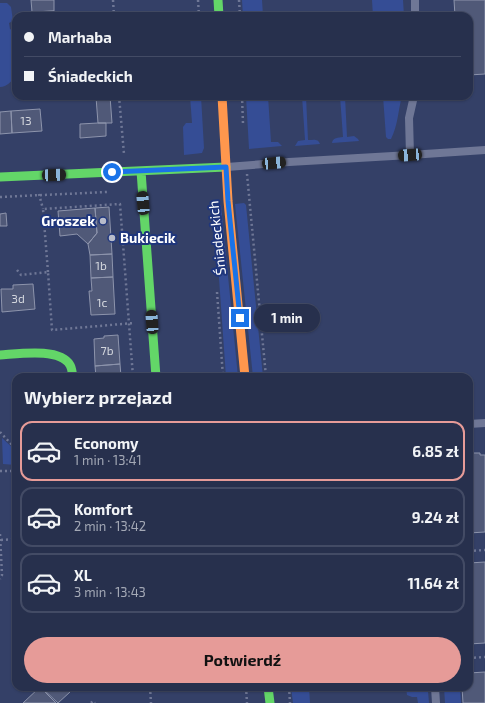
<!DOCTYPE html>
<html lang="pl">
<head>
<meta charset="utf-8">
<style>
  :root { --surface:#27304d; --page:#333c57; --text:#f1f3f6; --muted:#a4a9b6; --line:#434b65; --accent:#e69b98 }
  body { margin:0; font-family:"Exo 2",sans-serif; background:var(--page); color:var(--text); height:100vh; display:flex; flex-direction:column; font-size:15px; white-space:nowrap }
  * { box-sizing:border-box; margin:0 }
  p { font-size:13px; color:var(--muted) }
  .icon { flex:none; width:22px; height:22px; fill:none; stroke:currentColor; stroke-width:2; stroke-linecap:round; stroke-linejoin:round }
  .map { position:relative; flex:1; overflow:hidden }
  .panel { position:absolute; left:12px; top:373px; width:461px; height:318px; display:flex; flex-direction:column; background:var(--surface); border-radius:12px; box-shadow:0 1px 3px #0004,0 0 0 1px var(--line) }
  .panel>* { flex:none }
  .hud { position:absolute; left:12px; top:12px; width:461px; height:88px; border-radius:12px; box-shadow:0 1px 3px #0004,0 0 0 1px var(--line); display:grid; align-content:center; height:88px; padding:0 12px; background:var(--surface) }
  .end { position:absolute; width:18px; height:18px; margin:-9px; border:5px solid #1a73e8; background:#fff; box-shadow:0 0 0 2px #fff }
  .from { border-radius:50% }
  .bubble { position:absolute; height:28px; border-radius:14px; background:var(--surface); box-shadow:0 1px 3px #0004,0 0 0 1px var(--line); font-size:13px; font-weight:700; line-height:28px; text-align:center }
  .car { position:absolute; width:12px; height:24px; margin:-12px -6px; border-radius:5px; box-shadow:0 0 3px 1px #0007; background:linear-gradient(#222 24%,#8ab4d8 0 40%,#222 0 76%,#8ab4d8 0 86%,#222 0) }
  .hud b { display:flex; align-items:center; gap:14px; height:38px; font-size:15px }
  .hud b+b { border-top:1px solid var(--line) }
  .hud i { width:10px; height:10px; background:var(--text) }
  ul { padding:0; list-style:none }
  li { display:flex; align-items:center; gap:12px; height:60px; margin:0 8px 6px; padding:0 4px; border:2px solid var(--line); border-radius:12px }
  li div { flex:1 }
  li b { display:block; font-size:15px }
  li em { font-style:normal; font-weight:700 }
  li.on { border-color:var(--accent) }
  li>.icon { width:36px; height:36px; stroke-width:1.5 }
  h2 { padding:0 12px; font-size:18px; line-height:48px }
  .action { display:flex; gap:8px; margin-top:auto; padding:8px 12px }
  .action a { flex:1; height:46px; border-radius:24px; background:var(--accent); color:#111; font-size:16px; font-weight:700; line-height:46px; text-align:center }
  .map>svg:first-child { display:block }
  .green { fill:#354d95 }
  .building { fill:#505978; stroke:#8d94ac }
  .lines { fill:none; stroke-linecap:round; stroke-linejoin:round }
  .path { stroke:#6f7796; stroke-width:2.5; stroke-dasharray:2 3; stroke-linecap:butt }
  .lane { stroke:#6f7796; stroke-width:8 }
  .fast { stroke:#63d668; stroke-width:9 }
  .slow { stroke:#ff974d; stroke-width:9 }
  .route { stroke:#1a73e8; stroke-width:5 }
  .poi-dot { fill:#b8bcca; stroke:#1f367c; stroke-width:1.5 }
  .labels { text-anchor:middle; stroke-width:4; stroke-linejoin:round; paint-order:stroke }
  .number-label { font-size:12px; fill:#d3d6dd }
  .poi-label { font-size:14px; font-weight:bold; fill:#fff; stroke:#1f367c; text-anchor:end }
  .street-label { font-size:14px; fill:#fff; stroke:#1f367c }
</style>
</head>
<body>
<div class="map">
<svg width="485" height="703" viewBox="0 0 485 703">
  <rect width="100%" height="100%" fill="#344067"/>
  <!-- green -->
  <path class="green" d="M242 0H262L263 16H243Z
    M372 0H403L404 16H373Z
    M0 3H7L11 7 13 21 9 23 10 29 15 32V50L12 52V57L16 59V75C12 81 7 87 0 87Z
    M190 96H201L204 148 202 153 184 155 183 127 186 123H192Z
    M246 96H268L271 142H278L282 146 249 149Z
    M302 96H306L308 140C313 140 318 138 320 144L295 146 298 141 305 140Z
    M340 96H345L347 137 354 136 358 139 359 141 332 143C333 137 338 138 343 137Z
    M383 96H402C398 111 398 125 391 139H388L386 137Z
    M244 203 246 205 263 377H253L235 204Z
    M217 205H221L238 377H226L214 208Z
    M2 438 16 451V465L3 464Z
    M291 687H309L310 703H293Z
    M406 687H416V690L425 689 428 691 429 703H418L417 697H412L407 695Z
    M444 687H460L461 703H445Z"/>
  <!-- building -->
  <path class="building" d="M31 0H54V11L32 12Z
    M454 0H485V74L469 75V16H455Z
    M54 11 55 16H33L32 12Z
    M38 96H60V97L38 99Z
    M110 96 112 123H98L96 97Z
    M40 109 42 131 12 133 11 111Z
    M11 111 12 133 0 134V112Z
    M98 123H106V136L80 138V124Z
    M109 207 112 254 90 255 88 244 97 233 95 208Z
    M95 208 97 233 88 244 77 234 60 236 58 211Z
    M6 213 7 226H0V214Z
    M112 254 113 277 91 278 90 255Z
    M113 277 115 314 91 315 89 291H92L91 278Z
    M33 284 35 309 2 312 1 289H13V285Z
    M118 335 120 364 95 366 94 339 104 338V336Z
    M120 364 121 377H96L95 366Z
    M469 453H480V455H485V532L469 533Z
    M485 562V643L469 644V563Z
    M485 672V703H463L462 687H469V673Z
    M40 687 56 703H23Z
    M44 687H72L70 692 58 703 42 688Z"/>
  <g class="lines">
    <!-- path -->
    <path class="path" d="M113 0 114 16
      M198 0 199 16
      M239 0 240 16
      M119 96 124 154
      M242 96 243 124
      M247 174 266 377
      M39 194 43 209
      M0 197 107 192
      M17 270 21 275 48 272 52 330 134 323
      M48 272 43 209 120 204 133 377
      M217 292 223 377
      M0 432 16 449
      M0 471H16
      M0 534 2 575 0 579
      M1 540 16 539
      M469 551 485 550
      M469 658 485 657
      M150 687 151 703
      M246 687 247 703
      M289 687 290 703
      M91 703 93 701 95 703"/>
    <!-- lane -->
    <path class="lane" d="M415 0V16
      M410 155 485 150
      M227 167 289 162 410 155 409 118 414 96
      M469 424 485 423
      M435 687 436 703"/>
    <!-- fast -->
    <path class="fast" d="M218 0 219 16
      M141 171 156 377
      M0 177 226 167
      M0 355C17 354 60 347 70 365 72 368 72 373 73 377
      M268 687 270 703"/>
    <!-- slow -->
    <path class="slow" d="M222 96 228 201 245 377"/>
  </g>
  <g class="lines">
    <!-- route -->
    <path class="route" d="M112 172 226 167 228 201 240 318"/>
  </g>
  <!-- markers -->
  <g class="poi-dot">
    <circle cx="103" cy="221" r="4"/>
    <circle cx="112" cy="238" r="4"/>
  </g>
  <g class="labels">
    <!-- number labels -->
    <g class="number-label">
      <text x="26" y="125">13</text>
      <text x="101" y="270">1b</text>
      <text x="18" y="303">3d</text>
      <text x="102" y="307">1c</text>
      <text x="107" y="355">7b</text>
    </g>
    <!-- poi labels -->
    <g class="poi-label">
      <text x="95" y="226">Groszek</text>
      <text x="120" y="243" text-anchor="start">Bukiecik</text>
    </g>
    <!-- street labels -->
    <g class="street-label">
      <text transform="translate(217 238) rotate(-96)" y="5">Śniadeckich</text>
    </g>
  </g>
</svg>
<i class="end from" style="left:112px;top:172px"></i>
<i class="end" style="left:240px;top:318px"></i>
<div class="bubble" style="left:254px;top:304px;width:66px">1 min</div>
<i class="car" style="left:410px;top:155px;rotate:266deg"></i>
<i class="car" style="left:274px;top:163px;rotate:85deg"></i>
<i class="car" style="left:54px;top:175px;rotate:88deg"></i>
<i class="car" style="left:143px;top:203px;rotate:355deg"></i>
<i class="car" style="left:152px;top:322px;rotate:356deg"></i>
<div class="hud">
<b><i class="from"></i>Marhaba</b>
<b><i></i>Śniadeckich</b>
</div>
<section class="panel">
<h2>Wybierz przejazd</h2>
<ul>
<li class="on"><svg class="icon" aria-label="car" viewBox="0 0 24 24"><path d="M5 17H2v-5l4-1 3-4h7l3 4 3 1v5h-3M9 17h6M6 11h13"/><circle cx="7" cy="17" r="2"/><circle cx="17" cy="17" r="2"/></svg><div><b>Economy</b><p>1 min · 13:41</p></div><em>6.85 zł</em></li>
<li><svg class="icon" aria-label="car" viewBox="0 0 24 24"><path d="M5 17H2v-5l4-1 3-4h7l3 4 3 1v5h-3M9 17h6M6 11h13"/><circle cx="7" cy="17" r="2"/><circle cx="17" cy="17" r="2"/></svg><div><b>Komfort</b><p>2 min · 13:42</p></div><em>9.24 zł</em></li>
<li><svg class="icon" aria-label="car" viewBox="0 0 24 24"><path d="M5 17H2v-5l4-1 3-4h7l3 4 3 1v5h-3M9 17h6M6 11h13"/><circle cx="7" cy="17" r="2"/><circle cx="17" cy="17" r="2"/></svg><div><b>XL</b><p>3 min · 13:43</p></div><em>11.64 zł</em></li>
</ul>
<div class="action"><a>Potwierdź</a></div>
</section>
</div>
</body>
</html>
